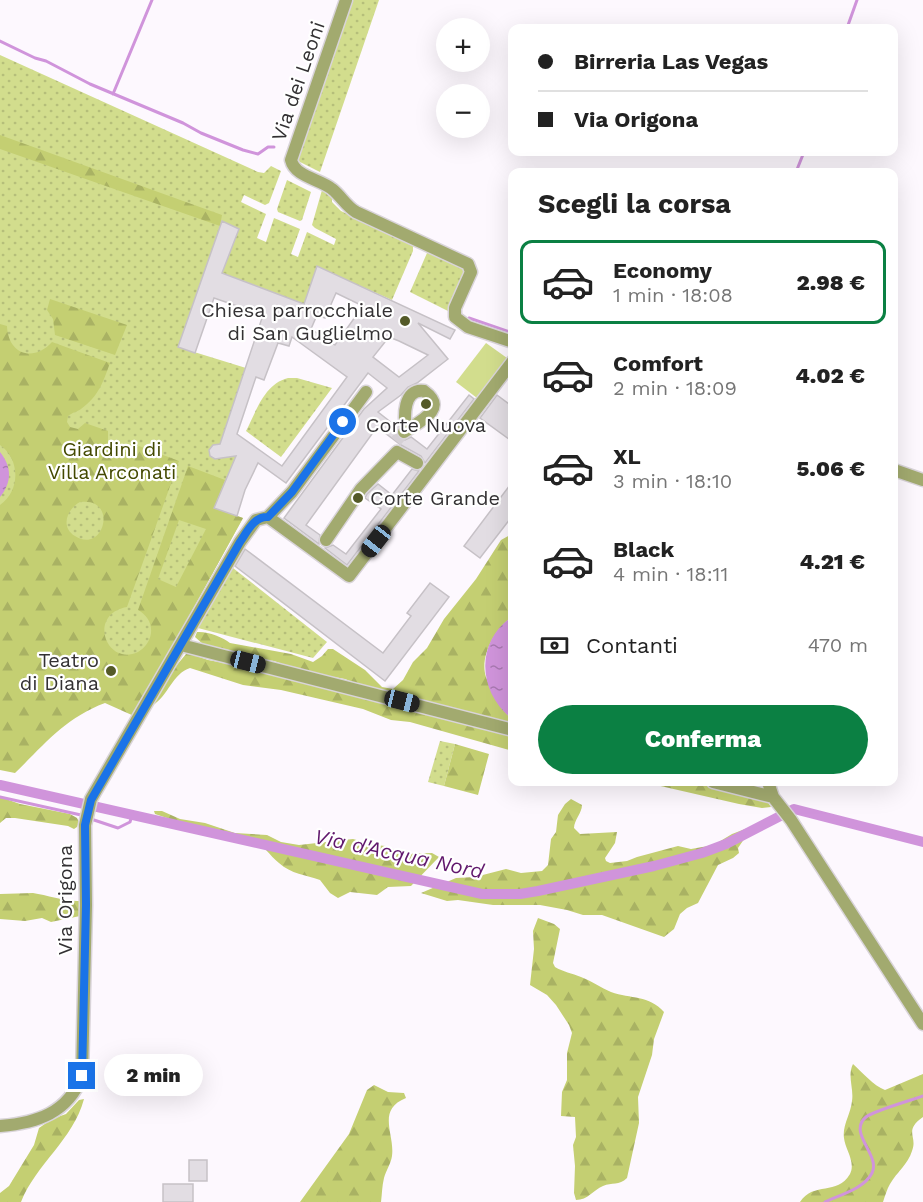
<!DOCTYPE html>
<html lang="it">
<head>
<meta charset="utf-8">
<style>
  :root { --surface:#fff; --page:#f6f6f6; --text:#222; --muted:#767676; --line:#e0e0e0; --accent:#0b8043 }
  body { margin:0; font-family:"Work Sans",sans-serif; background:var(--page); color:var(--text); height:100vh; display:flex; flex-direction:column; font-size:22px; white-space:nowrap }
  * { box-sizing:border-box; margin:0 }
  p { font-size:20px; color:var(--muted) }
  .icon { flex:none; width:33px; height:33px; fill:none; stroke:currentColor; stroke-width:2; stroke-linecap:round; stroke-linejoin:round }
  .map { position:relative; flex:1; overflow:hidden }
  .drawer { position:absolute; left:508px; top:168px; width:390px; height:618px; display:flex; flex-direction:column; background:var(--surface); border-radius:12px; box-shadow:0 6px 24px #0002 }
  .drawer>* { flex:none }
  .hud { position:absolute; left:508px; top:24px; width:390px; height:132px; border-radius:12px; box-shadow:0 6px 24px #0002; display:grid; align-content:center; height:132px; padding:0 30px; background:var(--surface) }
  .buttons { position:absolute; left:436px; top:18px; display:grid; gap:12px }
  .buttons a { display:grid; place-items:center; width:54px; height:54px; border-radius:50%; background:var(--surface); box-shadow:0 6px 24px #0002; font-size:30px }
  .end { position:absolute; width:27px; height:27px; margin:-14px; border:8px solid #1a73e8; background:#fff; box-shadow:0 0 0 3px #fff }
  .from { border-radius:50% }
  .bubble { position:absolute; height:42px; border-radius:21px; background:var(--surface); box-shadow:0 6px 24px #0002; font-size:20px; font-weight:800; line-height:42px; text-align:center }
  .car { position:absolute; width:18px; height:36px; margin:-18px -9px; border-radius:8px; box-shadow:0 0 4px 2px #0007; background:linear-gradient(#222 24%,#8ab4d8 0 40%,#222 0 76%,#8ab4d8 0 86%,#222 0) }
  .hud b { display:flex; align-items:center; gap:21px; height:57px; font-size:22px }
  .hud b+b { border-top:2px solid var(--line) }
  .hud i { width:15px; height:15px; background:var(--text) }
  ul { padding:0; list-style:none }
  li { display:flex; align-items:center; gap:18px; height:84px; margin:0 12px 9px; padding:0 18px; border:3px solid transparent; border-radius:12px }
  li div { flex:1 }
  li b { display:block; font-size:22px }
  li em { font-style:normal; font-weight:800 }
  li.on { border-color:var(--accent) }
  li>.icon { width:54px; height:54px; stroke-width:1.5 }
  h2 { padding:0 30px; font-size:27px; line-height:72px }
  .pay { display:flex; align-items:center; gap:15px; height:66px; padding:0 30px; font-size:22px }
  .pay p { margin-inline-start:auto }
  .cta { display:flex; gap:12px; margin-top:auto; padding:12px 30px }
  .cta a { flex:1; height:69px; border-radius:36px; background:var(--accent); color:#fff; font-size:24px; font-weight:800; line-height:69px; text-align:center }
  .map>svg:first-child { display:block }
  .grass { fill:url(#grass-dots) }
  .forest { fill:url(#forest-firs); fill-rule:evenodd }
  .park { fill:#d2dd8d }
  .water { fill:url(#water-ripples) }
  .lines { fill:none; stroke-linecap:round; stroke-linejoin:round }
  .stream { stroke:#d094db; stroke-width:3 }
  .canal { stroke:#d094db; stroke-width:10 }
  .building { fill:#e2dde3; stroke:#c6c1c6; stroke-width:1.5; fill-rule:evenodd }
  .street-tunnel { stroke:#d5d0d5; stroke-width:12; stroke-dasharray:12 6; stroke-linecap:butt }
  .street-casing { stroke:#d9d4d9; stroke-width:15 }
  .street { stroke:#a2aa6f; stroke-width:12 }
  .route { stroke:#1a73e8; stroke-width:8 }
  .poi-dot { fill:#545a28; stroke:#fff; stroke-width:2 }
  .labels { text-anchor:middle; stroke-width:4.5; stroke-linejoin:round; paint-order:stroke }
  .street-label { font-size:20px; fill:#333133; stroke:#fff }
  .poi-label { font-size:20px; fill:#333133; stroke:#fff; text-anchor:end }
  .park-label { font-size:20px; fill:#434900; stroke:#fff }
  .water-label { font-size:21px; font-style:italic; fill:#61186d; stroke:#fff }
</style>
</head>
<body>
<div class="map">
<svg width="923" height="1202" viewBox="0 0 923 1202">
  <defs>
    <pattern id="grass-dots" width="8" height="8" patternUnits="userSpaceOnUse" patternTransform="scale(1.5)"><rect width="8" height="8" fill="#d2dd8d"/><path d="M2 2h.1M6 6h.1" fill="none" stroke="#b5be7a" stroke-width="1.8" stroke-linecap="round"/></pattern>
    <pattern id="forest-firs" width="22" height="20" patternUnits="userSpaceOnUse" patternTransform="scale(1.5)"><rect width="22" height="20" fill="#c4cf72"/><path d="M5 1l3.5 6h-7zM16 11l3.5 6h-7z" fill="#a9b263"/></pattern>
    <pattern id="water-ripples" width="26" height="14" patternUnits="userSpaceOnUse" patternTransform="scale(1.5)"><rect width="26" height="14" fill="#d094db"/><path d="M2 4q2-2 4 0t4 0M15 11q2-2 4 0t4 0" fill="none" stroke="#a979b2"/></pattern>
  </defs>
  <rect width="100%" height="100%" fill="#fdf8fe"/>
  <!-- grass -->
  <path class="grass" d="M349 0H379L320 172 294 159Z
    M0 55 258 172 264 173 271 166 281 171 269 203 265 205 244 195 241 202 266 214 257 238 266 242 274 218 300 229 291 254 298 257 307 232 334 245 336 239 315 228 312 225 322 190 332 195V202L341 211 413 246V251L392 300 317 267 304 304 222 273 239 229 222 222 178 347 246 368 222 438 240 450 214 508 243 518 141 703 0 645Z
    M287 180 311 192 302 220 300 221 278 212 277 209Z
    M427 253H430L464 268 465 272 448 311 410 292Z
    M288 378H297L332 388 281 457 246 431C256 412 264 384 288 378Z
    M233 568 327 642 313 658 198 628 219 589Z
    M440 741 455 744 444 786 428 782Z"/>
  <!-- forest -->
  <path class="forest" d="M0 135 222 215 220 226 0 149Z
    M50 299 127 325 115 355 55 335 53 319 47 310Z
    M0 324 7 326C8 354 33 363 52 342L110 363C103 382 99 396 81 409 77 412 73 412 68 416L67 422 70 427 78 429 85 423 108 431V444C118 458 127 452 139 446L179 461 127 607C87 614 106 667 138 652 145 648 150 641 151 633 152 623 147 615 138 610L188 466 225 480 214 508 243 518 134 716 105 703C65 718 45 744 15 773L0 770V505C21 490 20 459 0 445ZM80 502C119 497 104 555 75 536 60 527 67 509 80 502ZM179 520 206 529 176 587 158 579Z
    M510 535 513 537V616C496 627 479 656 486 677 488 683 491 688 494 694 500 705 503 712 513 720V726L362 686 345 679 305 672 274 661 250 658 229 650 205 646 195 637 197 632C207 631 223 637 230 643L291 654 313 662 322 656 328 649H333L365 670 382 687 393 689 403 680 413 662 427 648 444 619 476 579 501 540Z
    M186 654H191L208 660 252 668 321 688 343 692 382 703 414 709 513 736V751L410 722 391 720 363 709 281 690 243 685 190 668C173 673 168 696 153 705L167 677Z
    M455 744 489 754 478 795 444 786Z
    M643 782H703L721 789 767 801 771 807 762 808 739 804Z
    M0 797 20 804 70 814 77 818 79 822 77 827 74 829 68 826 15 818H6L0 823Z
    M571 799 582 805C582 813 574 820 574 828L580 834 617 832 615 843 605 858 606 861 610 863 627 861 637 857 678 846 691 849 708 846 717 843 732 834 753 826 738 848 739 853 733 858 718 865 698 903 687 908 680 914 674 929 664 937 602 915H583L567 910 540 905H493L458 900 447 901 421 893 456 878 475 877 506 869 521 873 542 871 548 865 551 839 556 832 558 815 565 804Z
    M154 811H162L180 819 205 823 235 833 267 835 281 842 299 845 353 839 374 845 386 846 404 854 432 853 439 857 411 886 388 887 377 895 350 892 338 898 330 893 320 880C306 875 291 874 279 863 269 855 264 845 253 840L176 821 155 814Z
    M33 893C47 895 67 902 80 901V916L51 922 42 918 25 921 0 919V894Z
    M538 918 554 924 560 929 553 963 555 967C563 972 572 973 581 977 592 981 601 988 611 992 631 999 649 995 664 1012L654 1039 652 1055 638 1097 639 1123 627 1178C619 1186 612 1182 603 1186 593 1190 588 1200 576 1200L574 1193 575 1166 573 1145 576 1137 575 1117 561 1116 562 1092 567 1080V1053L572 1033 569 1025 556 1005 547 995 530 985 534 949 533 931Z
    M853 1064C862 1072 874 1086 885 1090L923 1074V1117C903 1131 918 1136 912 1151 908 1164 897 1172 890 1184 887 1189 885 1196 883 1202H800C814 1181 837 1196 850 1174 856 1162 845 1149 844 1138 842 1126 851 1113 852 1101 854 1088 847 1076 853 1064Z
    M374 1085 388 1092 404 1093 406 1098C376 1110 395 1134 392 1156 391 1163 386 1171 384 1178 382 1186 382 1194 381 1202H300L349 1134 367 1090Z
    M84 1099C73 1140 36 1164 21 1202H0V1193L9 1186 34 1145 39 1128 52 1119 66 1114 79 1100Z"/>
  <!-- park -->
  <path class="park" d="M486 343 507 358 477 398 456 382Z"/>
  <!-- water -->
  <path class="water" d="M0 452C12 467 12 482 0 497Z
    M513 616V720C478 693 474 642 513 616Z"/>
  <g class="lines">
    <!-- stream -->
    <path class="stream" d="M847 28 857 0
      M0 41 35 58 46 61 90 84 183 123 201 133 243 150 258 154 268 147H274
      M113 94 152 0
      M796 172 804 152
      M469 318 513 333
      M0 797 81 815
      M91 819 118 828 130 822 132 815
      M825 1202C839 1195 864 1189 872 1173 881 1155 847 1133 866 1117 873 1111 912 1100 923 1096"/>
    <!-- canal -->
    <path class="canal" d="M0 785 482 894H520L538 891 654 866 702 853 726 844 794 809 923 842"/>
  </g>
  <!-- building -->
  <path class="building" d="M222 221 239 229 222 273 304 304 317 266 455 330 450 339 418 323 448 359 417 383 408 387 401 395 378 412 397 427 396 433 400 439 405 440 411 437 427 449 469 395 474 399 425 463 421 456 401 445 377 427 306 525 320 535 319 544 284 518 364 409 387 388 368 373 286 483 258 463 245 490 237 516 214 508 236 456 215 459 210 456 209 450 213 445 220 444 263 315 214 298 195 353 178 347ZM336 293 363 306 335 345 311 329 317 315 325 318ZM292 337 347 377 282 466 237 434 256 377 264 380 278 343 289 346ZM389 337 399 341 428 355 399 377 373 357Z
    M497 395 513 407V442L480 418Z
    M412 469 419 471 347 565 325 548 333 545 346 554 381 509 365 498 367 494 378 484 392 495Z
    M513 481V515L480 558 464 546Z
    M245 549 383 653 411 616 407 613 430 583 449 597 385 681 235 566Z
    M189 1160H207V1181H189Z
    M163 1184H193V1202H163Z"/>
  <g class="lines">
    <!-- street-tunnel -->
    <path class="street-tunnel" d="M396 441 404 432"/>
    <!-- street casing -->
    <g class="street-casing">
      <path id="street" d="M346 0 291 160C295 177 320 179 332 189 341 196 346 206 356 212L468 264 471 272 455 308V317L468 327 513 342
        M404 432C419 422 449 409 424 391 403 388 404 417 406 430
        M894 470 923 480
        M268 517 292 492 366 392
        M326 540 361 489 397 452 417 463
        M181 645 513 730
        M713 782 773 797 768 782
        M773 797 791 820 923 1024
        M0 1126C37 1123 68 1113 82 1076L86 905 85 825 91 799 240 542 256 520 268 517 349 576 513 361"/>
    </g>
    <!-- street -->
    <use href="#street" class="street"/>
  </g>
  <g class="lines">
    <!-- route -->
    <path class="route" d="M82 1076 86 905 85 825 91 800 240 542C247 532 254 516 268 517L292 492 343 422"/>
  </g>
  <!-- markers -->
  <g class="poi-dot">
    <circle cx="405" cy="321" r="6"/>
    <circle cx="426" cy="404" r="6"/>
    <circle cx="358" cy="498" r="6"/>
    <circle cx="111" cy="671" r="6"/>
  </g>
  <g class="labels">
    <!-- street labels -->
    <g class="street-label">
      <text transform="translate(298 81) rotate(-71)" y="7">Via dei Leoni</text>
      <text transform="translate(65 900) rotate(-90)" y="7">Via Origona</text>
    </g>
    <!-- poi labels -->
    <g class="poi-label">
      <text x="393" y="317">Chiesa parrocchiale<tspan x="393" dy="23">di San Guglielmo</tspan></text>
      <text x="426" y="432" text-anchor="middle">Corte Nuova</text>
      <text x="370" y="505" text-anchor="start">Corte Grande</text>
      <text x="99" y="667">Teatro<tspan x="99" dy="23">di Diana</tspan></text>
    </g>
    <!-- park labels -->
    <g class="park-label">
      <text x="112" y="456">Giardini di<tspan x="112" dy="23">Villa Arconati</tspan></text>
    </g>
    <!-- water labels -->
    <g class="water-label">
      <text transform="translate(399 854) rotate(12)" y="7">Via d'Acqua Nord</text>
    </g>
  </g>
</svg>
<div class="buttons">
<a>+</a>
<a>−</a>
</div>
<i class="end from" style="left:343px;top:422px"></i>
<i class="end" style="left:82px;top:1076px"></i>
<div class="bubble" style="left:104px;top:1054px;width:99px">2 min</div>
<i class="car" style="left:376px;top:541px;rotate:218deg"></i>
<i class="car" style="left:248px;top:662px;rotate:104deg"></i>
<i class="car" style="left:402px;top:701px;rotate:104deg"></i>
<div class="hud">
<b><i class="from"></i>Birreria Las Vegas</b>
<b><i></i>Via Origona</b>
</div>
<section class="drawer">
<h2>Scegli la corsa</h2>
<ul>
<li class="on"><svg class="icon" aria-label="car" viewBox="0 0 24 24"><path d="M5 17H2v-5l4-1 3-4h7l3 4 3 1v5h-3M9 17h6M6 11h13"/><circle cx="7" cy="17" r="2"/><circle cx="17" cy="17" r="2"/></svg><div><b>Economy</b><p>1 min · 18:08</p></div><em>2.98 €</em></li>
<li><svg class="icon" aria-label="car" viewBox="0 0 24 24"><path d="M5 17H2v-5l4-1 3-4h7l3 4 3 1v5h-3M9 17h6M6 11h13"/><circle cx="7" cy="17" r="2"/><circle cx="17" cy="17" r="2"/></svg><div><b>Comfort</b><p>2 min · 18:09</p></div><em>4.02 €</em></li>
<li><svg class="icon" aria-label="car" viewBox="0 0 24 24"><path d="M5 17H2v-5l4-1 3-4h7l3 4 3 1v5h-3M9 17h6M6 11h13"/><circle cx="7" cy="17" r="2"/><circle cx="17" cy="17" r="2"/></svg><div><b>XL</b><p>3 min · 18:10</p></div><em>5.06 €</em></li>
<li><svg class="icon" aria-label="car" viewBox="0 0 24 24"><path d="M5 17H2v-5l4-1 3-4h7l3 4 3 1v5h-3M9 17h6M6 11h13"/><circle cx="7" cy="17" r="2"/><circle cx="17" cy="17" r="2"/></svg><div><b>Black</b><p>4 min · 18:11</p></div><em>4.21 €</em></li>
</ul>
<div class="pay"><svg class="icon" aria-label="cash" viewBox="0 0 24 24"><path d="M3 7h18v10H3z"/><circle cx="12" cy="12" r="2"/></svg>Contanti<p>470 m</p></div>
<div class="cta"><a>Conferma</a></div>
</section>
</div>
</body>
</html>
